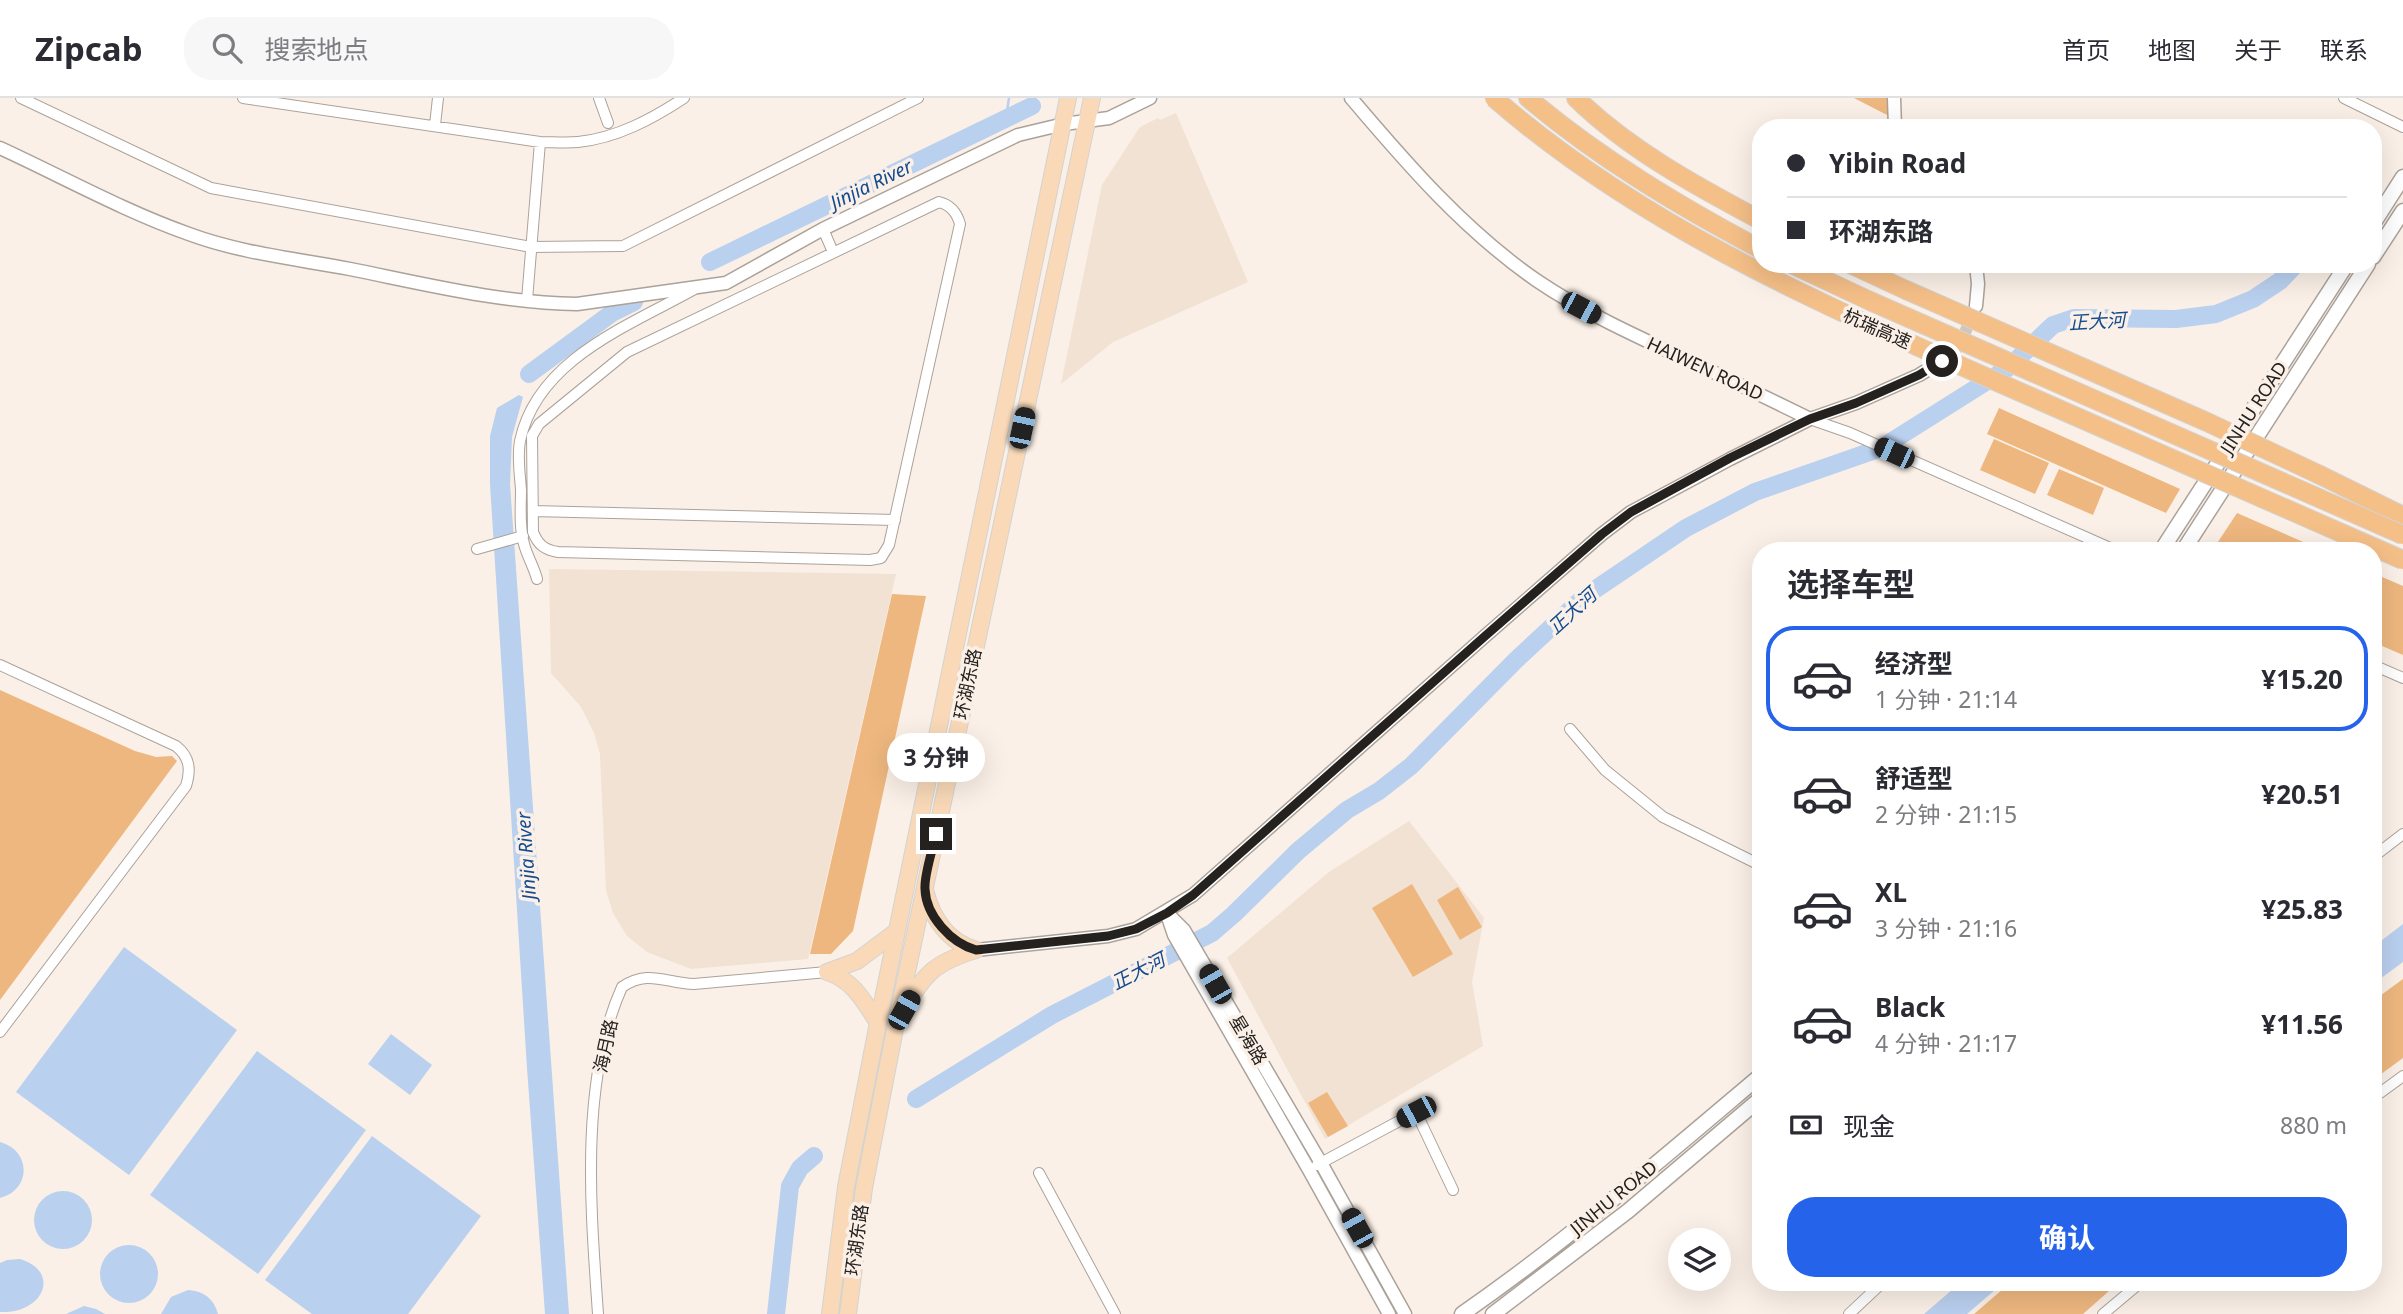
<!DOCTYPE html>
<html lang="zh">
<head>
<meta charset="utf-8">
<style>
  :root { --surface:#fff; --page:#f7f7f7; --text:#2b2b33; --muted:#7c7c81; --line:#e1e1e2; --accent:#2563eb }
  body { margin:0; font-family:"Noto Sans","Noto Sans SC",sans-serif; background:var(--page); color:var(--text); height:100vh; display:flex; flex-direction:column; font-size:26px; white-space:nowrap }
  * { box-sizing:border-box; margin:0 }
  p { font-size:23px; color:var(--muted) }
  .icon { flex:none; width:38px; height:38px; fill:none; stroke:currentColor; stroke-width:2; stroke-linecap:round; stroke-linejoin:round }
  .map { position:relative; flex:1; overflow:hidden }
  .drawer { position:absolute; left:1752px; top:444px; width:630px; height:749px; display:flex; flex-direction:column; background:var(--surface); border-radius:28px; box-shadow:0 7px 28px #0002 }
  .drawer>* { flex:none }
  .top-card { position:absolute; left:1752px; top:21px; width:630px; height:154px; border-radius:28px; box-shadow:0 7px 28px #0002; display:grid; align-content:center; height:154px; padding:0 35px; background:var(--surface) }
  .tools { position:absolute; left:1668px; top:1130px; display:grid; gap:14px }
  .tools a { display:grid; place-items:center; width:63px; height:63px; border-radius:50%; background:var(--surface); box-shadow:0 7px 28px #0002; font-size:35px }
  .end { position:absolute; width:32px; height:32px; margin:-16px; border:9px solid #25211e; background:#fff; box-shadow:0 0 0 4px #fff }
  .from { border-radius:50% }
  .bubble { position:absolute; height:49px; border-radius:24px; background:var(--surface); box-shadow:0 7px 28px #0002; font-size:23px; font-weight:700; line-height:49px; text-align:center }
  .car { position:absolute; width:21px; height:42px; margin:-21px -10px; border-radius:9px; box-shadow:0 0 5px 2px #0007; background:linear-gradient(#222 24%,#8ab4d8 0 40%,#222 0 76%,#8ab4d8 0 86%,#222 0) }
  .top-card b { display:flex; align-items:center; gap:24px; height:66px; font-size:26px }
  .top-card b+b { border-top:2px solid var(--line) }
  .top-card i { width:18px; height:18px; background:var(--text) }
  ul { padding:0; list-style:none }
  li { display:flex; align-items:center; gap:21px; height:105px; margin:0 14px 10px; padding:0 21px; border:4px solid transparent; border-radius:28px }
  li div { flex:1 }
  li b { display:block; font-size:26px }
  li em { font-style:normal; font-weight:700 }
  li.current { border-color:var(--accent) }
  li>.icon { width:63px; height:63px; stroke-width:1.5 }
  h2 { padding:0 35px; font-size:32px; line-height:84px }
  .pay { display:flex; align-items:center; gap:18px; height:77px; padding:0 35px; font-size:26px }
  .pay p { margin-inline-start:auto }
  .action { display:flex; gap:14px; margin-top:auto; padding:14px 35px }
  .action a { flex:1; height:80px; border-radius:28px; background:var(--accent); color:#fff; font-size:28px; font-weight:700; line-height:80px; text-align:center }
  header { display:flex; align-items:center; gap:42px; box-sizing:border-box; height:98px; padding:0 35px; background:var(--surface); border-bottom:2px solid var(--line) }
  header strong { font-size:33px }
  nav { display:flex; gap:38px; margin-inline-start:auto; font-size:24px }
  .search { width:490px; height:63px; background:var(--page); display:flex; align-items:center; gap:18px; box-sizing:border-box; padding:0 24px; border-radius:28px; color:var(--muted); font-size:26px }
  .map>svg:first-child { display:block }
  .built { fill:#f1e2d3 }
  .green { fill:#eeb77f }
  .water { fill:#b9d0ef }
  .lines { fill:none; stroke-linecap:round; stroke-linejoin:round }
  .stream { stroke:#b9d0ef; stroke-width:2.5 }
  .river { stroke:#b9d0ef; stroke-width:18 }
  .tertiary-tunnel { stroke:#cfc7bf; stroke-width:12; stroke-dasharray:12 6; stroke-linecap:butt }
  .minor-casing { stroke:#aba29a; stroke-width:12 }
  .tertiary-casing { stroke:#aba29a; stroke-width:15 }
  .secondary-casing { stroke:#aba29a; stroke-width:17 }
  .primary-casing { stroke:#d3d3d2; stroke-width:18 }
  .motorway-casing { stroke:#d3d3d2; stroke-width:20 }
  .minor { stroke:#fff; stroke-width:10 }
  .tertiary { stroke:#fff; stroke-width:12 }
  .secondary { stroke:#fff; stroke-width:14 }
  .primary { stroke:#f9d9b8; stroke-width:16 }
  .motorway { stroke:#f5bf88; stroke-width:18 }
  .motorway-bridge-casing { stroke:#d3d3d2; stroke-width:20; stroke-linecap:butt }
  .motorway-bridge { stroke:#f5bf88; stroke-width:18 }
  .route { stroke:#25211e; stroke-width:9 }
  .labels { text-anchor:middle; stroke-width:7; stroke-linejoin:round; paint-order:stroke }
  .street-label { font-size:18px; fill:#25211e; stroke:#faf0e7 }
  .water-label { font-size:19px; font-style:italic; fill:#144c8f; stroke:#faf0e7 }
</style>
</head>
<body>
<header>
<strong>Zipcab</strong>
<div class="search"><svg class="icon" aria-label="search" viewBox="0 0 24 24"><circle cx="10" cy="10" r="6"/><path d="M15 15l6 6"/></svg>搜索地点</div>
<nav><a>首页</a><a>地图</a><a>关于</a><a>联系</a></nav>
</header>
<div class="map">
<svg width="2403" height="1216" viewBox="0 0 2403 1216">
  <rect width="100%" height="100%" fill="#faf0e7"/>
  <!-- built -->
  <path class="built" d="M1176 15 1248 184 1113 244 1061 286 1102 87 1140 29 1158 20 1160 22Z
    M549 471 896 476 808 861 691 871 647 854 627 838 613 815 606 792 600 656 594 635 581 609 551 575Z
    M1409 723 1484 820 1472 884 1483 948 1325 1041 1227 860 1329 774Z"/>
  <!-- green -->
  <path class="green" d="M1854 0H1888L1889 18Z
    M1999 310 2180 391 2166 415 1987 336Z
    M1994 341 2049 365 2035 396 1980 372Z
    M2059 371 2104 390 2093 417 2047 397Z
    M2237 415 2324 453H2212Z
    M2373 475 2403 488V557L2373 544Z
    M892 496 926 498 853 833 831 856H810Z
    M0 592 135 653 156 659 172 658 177 663 0 902Z
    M1412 786 1453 856 1413 879 1372 810Z
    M1458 789 1482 829 1460 842 1437 802Z
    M2403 881V960L2373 982V903Z
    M1327 994 1348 1028 1328 1039 1308 1005Z
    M2010 1185H2118L2083 1216H1974Z"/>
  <!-- water -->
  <path class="water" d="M519 297 523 299 512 339 510 386 569 1216H545L527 970 490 386V338L497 310Z
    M2403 826V864L2373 886V849Z
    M124 849 237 932 129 1077 16 994Z
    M391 936 432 967 410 997 368 966Z
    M257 953 366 1032 258 1176 150 1097Z
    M372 1038 481 1118 408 1216H312L265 1182Z
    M0 1044C31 1052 32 1092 0 1100Z
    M34 1122a29 29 0 1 1 58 0a29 29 0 1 1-58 0Z
    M100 1176a29 29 0 1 1 58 0a29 29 0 1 1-58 0Z
    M20 1161C62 1174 43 1216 0 1214V1165L7 1162Z
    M1960 1185H2003L1967 1216H1924Z
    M188 1192C204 1193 214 1201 218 1216H161L171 1199Z
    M84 1208 96 1211 105 1216H66Z"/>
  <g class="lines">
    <!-- stream -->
    <path class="stream" d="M1006 20 1009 0"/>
    <!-- river -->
    <path class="river" d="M710 164 1032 8
      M529 276 612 215 634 204
      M916 1001 1052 917 1212 835 1234 816 1298 753 1347 712 1379 693 1411 668 1516 562 1584 499 1686 430 1755 394 1881 350 2008 270 2053 227 2074 220 2176 221 2216 216 2253 201 2280 183 2296 166
      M776 1216 790 1088 800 1070 814 1058"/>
    <!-- tertiary-tunnel -->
    <path class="tertiary-tunnel" d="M1942 263 1960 247 1973 215"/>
    <!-- minor casing -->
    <g class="minor-casing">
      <path id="minor" d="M21 0 211 90 531 149 623 148 918 0
        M243 0 540 44C552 44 566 45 578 44 617 40 652 21 684 0
        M599 0 608 25
        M2344 0 2403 29
        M435 27 438 0
        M939 104C951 107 957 115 960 126L889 447 881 460 870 462 558 454C545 452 538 447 533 434L532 338 539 326 627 254Z
        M823 131 833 154
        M527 202 540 44
        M1810 321 1850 335 2117 453
        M533 413 895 422
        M477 451 523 438
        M537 481C534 469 527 458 524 446 519 429 521 409 521 392 520 376 517 359 520 343 537 262 628 228 693 192
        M0 567 176 648C190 659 191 672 186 688L0 934
        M2373 567 2403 580
        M1570 631 1605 672 1663 719 1760 767
        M2373 759 2403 736
        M2373 1000 2403 978
        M1317 1067 1416 1014 1453 1092
        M1039 1075 1115 1216
        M598 1216C591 1114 579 985 622 889 648 871 665 885 694 886L827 874
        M1849 1216 1882 1185
        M2103 1216 2140 1185"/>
    </g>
    <!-- tertiary casing -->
    <g class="tertiary-casing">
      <path id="tertiary" d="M1351 0C1407 66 1464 132 1536 182 1589 218 1647 243 1705 270 1740 287 1775 304 1810 321
        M1894 0 1895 30
        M0 50C63 79 124 113 189 136 240 155 297 161 350 171 425 186 501 205 577 206L726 185 823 131 1018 37 1064 26 1109 20 1150 0
        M1976 208 1978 186 1976 166
        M1167 815 1184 832 1321 1065 1405 1216
        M1168 819 1174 837 1309 1072 1389 1216
        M976 852 1108 838 1136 831 1193 797 1484 539 1602 436 1631 414 1730 361 1810 321 1856 305 1919 277 1942 263"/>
    </g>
    <!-- secondary casing -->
    <g class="secondary-casing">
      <path id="secondary" d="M2373 126 2403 79
        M2373 159 2403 113
        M2161 453 2347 166
        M2183 453 2368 166
        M1462 1216C1567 1143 1663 1060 1760 978
        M1493 1216 1628 1113 1760 1001"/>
    </g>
    <!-- primary casing -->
    <g class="primary-casing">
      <path id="primary" d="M904 912C924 875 936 864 976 852 948 844 932 820 925 792
        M878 925C864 903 853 882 827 874L857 863 897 833
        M830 1216 846 1089 878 925 1068 0
        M848 1216 864 1090 896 926 1092 0"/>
    </g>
    <!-- motorway casing -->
    <g class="motorway-casing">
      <path id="motorway" d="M1528 0C1599 60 1679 108 1760 151
        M1576 0C1628 51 1696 88 1760 122
        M1850 166 1906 192
        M2320 377 2403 418"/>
    </g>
    <!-- minor -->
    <use href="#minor" class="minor"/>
    <!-- tertiary -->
    <use href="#tertiary" class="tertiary"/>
    <!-- secondary -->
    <use href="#secondary" class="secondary"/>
    <!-- primary -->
    <use href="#primary" class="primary"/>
    <!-- motorway -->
    <use href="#motorway" class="motorway"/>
    <!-- motorway-bridge casing -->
    <g class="motorway-bridge-casing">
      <path id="motorway-bridge" d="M1494 0C1641 128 1819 205 1995 283 2131 342 2267 402 2403 462
        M1791 166 1870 203 2403 437
        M1906 192 2207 324 2320 377"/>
    </g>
    <!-- motorway-bridge -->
    <use href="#motorway-bridge" class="motorway-bridge"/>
  </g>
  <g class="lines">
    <!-- route -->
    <path class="route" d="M936 736C933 751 924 776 925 791 926 818 951 845 976 852L1108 838 1136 831 1167 815 1193 797 1484 539 1602 436 1631 414 1730 360 1810 321 1856 305 1919 277 1942 263"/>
  </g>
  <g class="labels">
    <!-- street labels -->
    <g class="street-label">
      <text transform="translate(1877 231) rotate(24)" y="6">杭瑞高速</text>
      <text transform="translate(1705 271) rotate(25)" y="6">HAIWEN ROAD</text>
      <text transform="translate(2254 310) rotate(-57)" y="6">JINHU ROAD</text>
      <text transform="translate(968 586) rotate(-78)" y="6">环湖东路</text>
      <text transform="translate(1248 942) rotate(59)" y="6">星海路</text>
      <text transform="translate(606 948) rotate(-78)" y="6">海月路</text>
      <text transform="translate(1614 1100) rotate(-39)" y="6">JINHU ROAD</text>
      <text transform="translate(857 1142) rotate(-82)" y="6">环湖东路</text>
    </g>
    <!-- water labels -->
    <g class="water-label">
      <text transform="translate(871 86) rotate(-26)" y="7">Jinjia River</text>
      <text transform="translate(2097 223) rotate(-3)" y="7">正大河</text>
      <text transform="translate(1572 513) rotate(-42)" y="7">正大河</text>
      <text transform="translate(526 758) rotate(-94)" y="7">Jinjia River</text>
      <text transform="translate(1138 873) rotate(-27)" y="7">正大河</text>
    </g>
  </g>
</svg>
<div class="tools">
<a><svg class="icon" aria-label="layers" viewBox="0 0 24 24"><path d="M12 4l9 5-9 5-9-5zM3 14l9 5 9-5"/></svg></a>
</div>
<i class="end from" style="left:1942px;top:263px"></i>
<i class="end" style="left:936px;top:736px"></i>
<div class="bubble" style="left:887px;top:635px;width:98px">3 分钟</div>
<i class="car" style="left:1581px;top:210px;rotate:118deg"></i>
<i class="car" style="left:1022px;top:330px;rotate:12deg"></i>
<i class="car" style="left:1894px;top:355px;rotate:295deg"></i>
<i class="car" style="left:1215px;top:886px;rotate:330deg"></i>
<i class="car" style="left:904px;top:912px;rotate:29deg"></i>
<i class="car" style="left:1416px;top:1014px;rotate:242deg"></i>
<i class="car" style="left:1357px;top:1130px;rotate:331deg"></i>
<div class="top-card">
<b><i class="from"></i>Yibin Road</b>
<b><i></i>环湖东路</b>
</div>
<section class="drawer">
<h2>选择车型</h2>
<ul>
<li class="current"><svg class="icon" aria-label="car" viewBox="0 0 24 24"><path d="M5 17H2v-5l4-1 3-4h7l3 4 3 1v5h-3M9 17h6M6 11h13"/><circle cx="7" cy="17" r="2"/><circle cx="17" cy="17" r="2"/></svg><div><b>经济型</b><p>1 分钟 · 21:14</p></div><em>¥15.20</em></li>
<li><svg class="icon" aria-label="car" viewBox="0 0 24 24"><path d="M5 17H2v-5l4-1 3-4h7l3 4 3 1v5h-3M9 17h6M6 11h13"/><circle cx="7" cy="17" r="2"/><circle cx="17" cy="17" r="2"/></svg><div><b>舒适型</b><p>2 分钟 · 21:15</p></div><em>¥20.51</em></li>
<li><svg class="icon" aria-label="car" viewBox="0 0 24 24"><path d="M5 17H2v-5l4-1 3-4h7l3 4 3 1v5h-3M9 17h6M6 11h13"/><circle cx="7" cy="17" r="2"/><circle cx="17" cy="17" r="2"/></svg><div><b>XL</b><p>3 分钟 · 21:16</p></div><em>¥25.83</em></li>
<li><svg class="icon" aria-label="car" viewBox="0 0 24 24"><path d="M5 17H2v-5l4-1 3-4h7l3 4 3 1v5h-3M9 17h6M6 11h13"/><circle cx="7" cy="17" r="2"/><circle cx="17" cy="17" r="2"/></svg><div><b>Black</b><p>4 分钟 · 21:17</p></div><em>¥11.56</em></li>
</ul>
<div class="pay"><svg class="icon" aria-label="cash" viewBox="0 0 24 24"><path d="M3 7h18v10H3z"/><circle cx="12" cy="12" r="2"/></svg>现金<p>880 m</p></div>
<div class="action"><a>确认</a></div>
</section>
</div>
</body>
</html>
